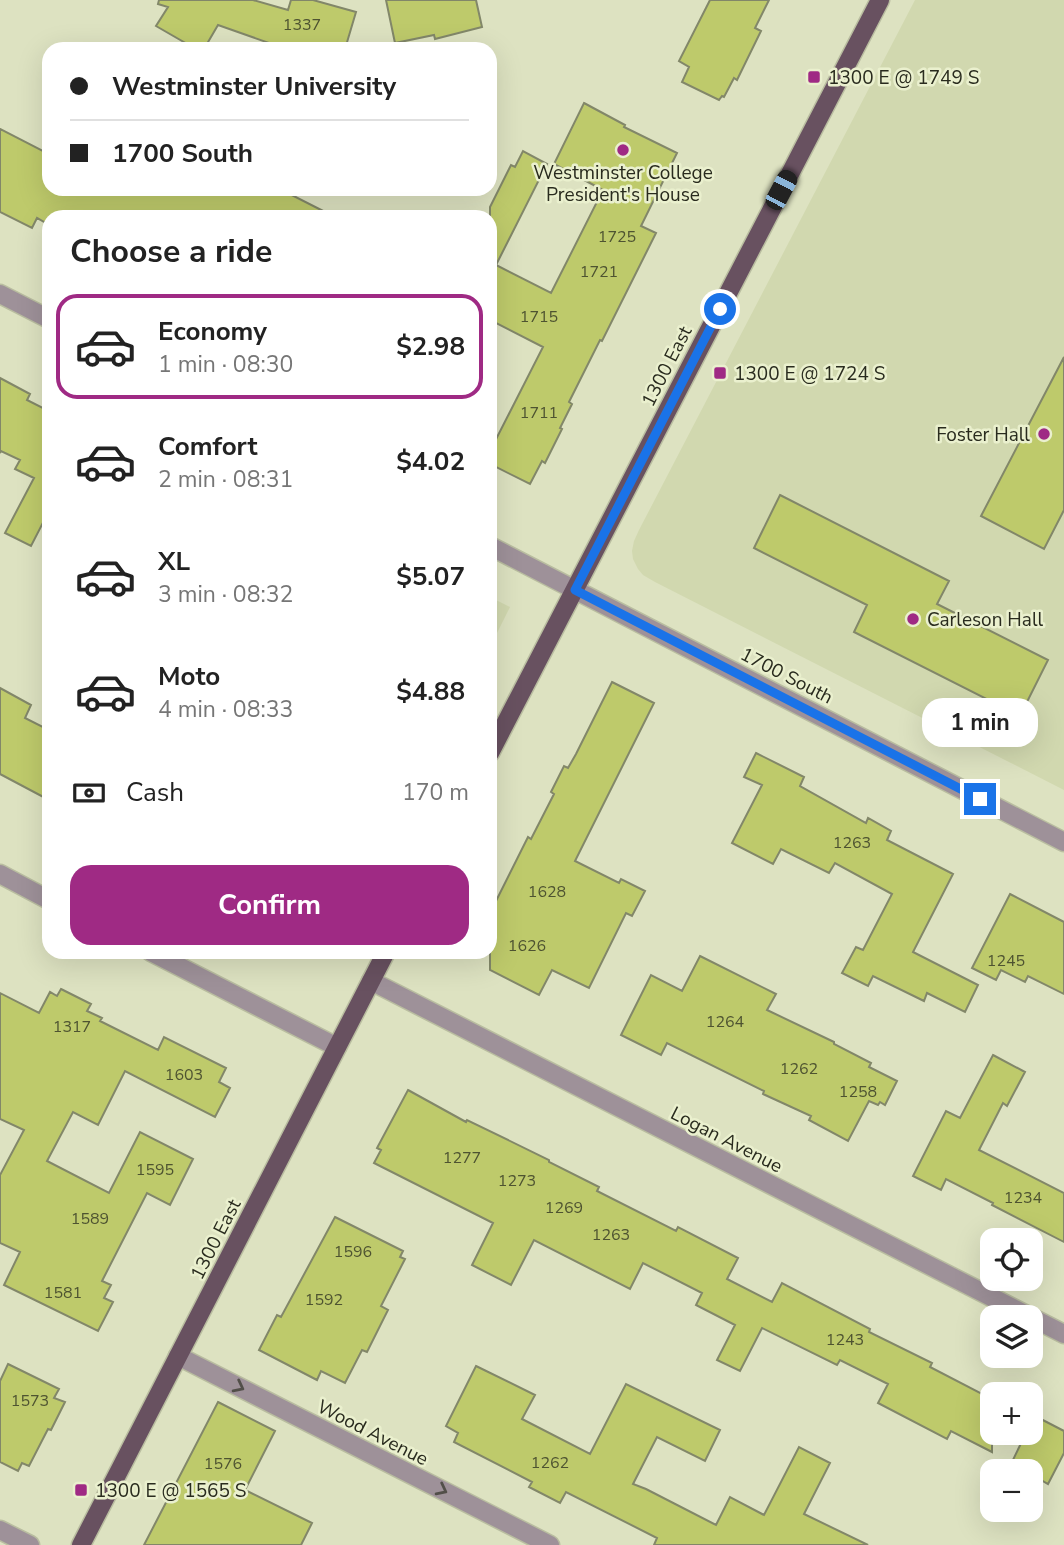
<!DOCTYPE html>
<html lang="en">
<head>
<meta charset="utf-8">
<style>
  :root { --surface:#fff; --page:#f6f6f6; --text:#222; --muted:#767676; --line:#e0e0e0; --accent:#9f2a84 }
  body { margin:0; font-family:"Nunito Sans",sans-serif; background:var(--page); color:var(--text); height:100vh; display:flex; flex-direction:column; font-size:26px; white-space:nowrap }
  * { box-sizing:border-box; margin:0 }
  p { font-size:23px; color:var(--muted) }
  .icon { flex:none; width:38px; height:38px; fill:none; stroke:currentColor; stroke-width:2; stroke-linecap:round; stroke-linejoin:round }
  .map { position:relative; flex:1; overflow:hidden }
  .drawer { position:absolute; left:42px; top:210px; width:455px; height:749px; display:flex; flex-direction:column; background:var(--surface); border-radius:21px; box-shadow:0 7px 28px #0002 }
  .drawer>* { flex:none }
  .banner { position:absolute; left:42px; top:42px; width:455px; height:154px; border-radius:21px; box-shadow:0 7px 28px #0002; display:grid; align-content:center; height:154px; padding:0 28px; background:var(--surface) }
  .controls { position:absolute; left:980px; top:1228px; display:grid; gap:14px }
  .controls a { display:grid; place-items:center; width:63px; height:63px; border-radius:14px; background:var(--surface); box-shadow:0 7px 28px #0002; font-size:35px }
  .end { position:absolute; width:32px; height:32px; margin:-16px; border:9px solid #1a73e8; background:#fff; box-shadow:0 0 0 4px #fff }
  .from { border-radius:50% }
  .bubble { position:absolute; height:49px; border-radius:21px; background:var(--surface); box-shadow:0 7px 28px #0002; font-size:23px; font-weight:700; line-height:49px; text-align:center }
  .car { position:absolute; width:21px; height:42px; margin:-21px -10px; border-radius:9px; box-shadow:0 0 5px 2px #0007; background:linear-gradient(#222 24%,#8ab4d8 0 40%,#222 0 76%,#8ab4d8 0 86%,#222 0) }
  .banner b { display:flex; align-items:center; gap:24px; height:66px; font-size:26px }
  .banner b+b { border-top:2px solid var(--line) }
  .banner i { width:18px; height:18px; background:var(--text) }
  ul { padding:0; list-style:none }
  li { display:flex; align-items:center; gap:21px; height:105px; margin:0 14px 10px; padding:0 14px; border:4px solid transparent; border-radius:21px }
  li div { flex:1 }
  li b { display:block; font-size:26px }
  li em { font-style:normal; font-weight:700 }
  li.on { border-color:var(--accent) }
  li>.icon { width:63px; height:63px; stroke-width:1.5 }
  h2 { padding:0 28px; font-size:32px; line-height:84px }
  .pay { display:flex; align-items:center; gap:18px; height:77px; padding:0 28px; font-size:26px }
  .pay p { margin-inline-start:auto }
  .button { display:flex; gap:14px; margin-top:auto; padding:14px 28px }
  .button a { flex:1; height:80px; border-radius:21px; background:var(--accent); color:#fff; font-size:28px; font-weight:700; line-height:80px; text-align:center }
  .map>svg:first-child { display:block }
  .built { fill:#d1d8af }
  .building { fill:#beca6b; stroke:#828769; stroke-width:2 }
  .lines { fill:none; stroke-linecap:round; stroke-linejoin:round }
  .minor-casing { stroke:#b9bda0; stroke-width:21 }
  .major-casing { stroke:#b9bda0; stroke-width:21 }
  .minor { stroke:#9e9199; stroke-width:18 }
  .major { stroke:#685160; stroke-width:18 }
  .oneway { stroke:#524f49 }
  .route { stroke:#1a73e8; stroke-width:9 }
  .poi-dot { fill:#9f2a84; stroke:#eaf0ce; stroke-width:2.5 }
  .labels { text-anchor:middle; stroke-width:5; stroke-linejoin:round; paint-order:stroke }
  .number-label { font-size:16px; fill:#4e5331 }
  .poi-label { font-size:19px; fill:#292b1e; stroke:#eaf0ce; text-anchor:start }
  .street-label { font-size:19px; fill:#292b1e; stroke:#eaf0ce }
</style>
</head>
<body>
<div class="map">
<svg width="1064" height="1545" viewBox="0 0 1064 1545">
  <rect width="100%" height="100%" fill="#dde2c1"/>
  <!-- built -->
  <path class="built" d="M915 0H1064V790L655 582 643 575 638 569 633 559 632 551 634 541 639 530Z
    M490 597 510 607 490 647Z"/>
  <!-- building -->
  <path class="building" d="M159 0H253L288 10 291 0H313L356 12 345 49H286L218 25 204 49H196L156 26 168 7 158 4Z
    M386 0H476L482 27 435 39 434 35 395 43Z
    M710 0H769L755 28 761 31 737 80 734 78 724 97 722 96 719 100 682 82 689 67 679 61Z
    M584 103 625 125 624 127 677 153 641 226 656 233 602 341 600 340 569 402 572 404 560 428 562 429 545 463 542 461 530 484 490 464V451L543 347 490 320V207L511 165 515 167 523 151 547 164 496 265 551 293 603 190 554 164Z
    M0 129 49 154V189H280L335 217H49L46 223 37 218 32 228 0 212Z
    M1064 357V510L1044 549 981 516Z
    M0 378 30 394 27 400 49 411V511L31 546 5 533 34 478 15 469 20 460 1 451 0 453Z
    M780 495 949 581 937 604 1048 660 1020 716 854 632 867 605 754 548Z
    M612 682 654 703 575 861 619 883 621 879 645 891 632 916 626 913 589 988 552 970 539 995 490 970V913L528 837 531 839 554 794 551 792 564 766 568 768 576 754Z
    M0 688 31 705 25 718 49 730V800L0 774Z
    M756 753 804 777 800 786 866 823 868 818 891 831 887 840 953 874 913 952 978 985 965 1012 927 993 924 1001 873 976 868 986 842 973 856 947 863 950 892 894 835 863 829 873 781 849 773 864 732 843 762 785 744 777Z
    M1010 894 1064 922V994L1028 976 1025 982 1001 970 996 980 972 968Z
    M700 956 776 994 767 1010 834 1042V1044L871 1063 869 1067 897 1081 885 1105 880 1102 878 1105 869 1101 848 1141 809 1120 811 1116 763 1094 764 1091 667 1043 661 1055 621 1035 651 975 682 991Z
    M61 989 91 1004 87 1011 102 1018 100 1021 158 1050 164 1037 226 1068 219 1082 230 1088 215 1117 125 1071 98 1125 73 1112 47 1161 109 1193 140 1132 193 1159 170 1205 147 1193 102 1281 111 1285 104 1298 113 1302 98 1331 4 1285 20 1252 0 1243V1175L24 1130 0 1119V993L39 1013 50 992 57 996Z
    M993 1055 1025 1072 1007 1106 1003 1103 979 1150 1064 1193V1242L992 1205 993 1203 946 1179 941 1190 913 1176 946 1111 960 1118Z
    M408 1090 466 1122 467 1120 549 1160V1162L599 1187 597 1191 676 1231 678 1227 738 1258 727 1279 772 1302 782 1283 870 1329 869 1332 932 1363 930 1367 992 1399V1452L951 1431 947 1439 878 1403 888 1384 840 1360 837 1365 762 1328 740 1371 717 1360 735 1325 696 1305 702 1293 643 1263 630 1289 534 1240 511 1285 472 1265 493 1223 374 1163 381 1150 377 1148Z
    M335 1217 403 1251 400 1257 405 1259 381 1306 388 1310 367 1352 362 1350 345 1383 321 1371 317 1380 259 1350 277 1315 281 1317Z
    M8 1364 59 1389 54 1398 65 1402 51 1430 48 1429 29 1466 22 1463 18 1471 0 1462V1381Z
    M476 1366 535 1395 522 1419 590 1454 626 1384 720 1430 705 1461 657 1437 633 1484 646 1489 716 1525 730 1497 764 1515 799 1447 830 1463 804 1514 868 1545H654L657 1538 566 1492 560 1503 529 1487 532 1482 454 1442 458 1433 446 1426Z
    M218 1402 275 1431 245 1490 312 1523 301 1545H144Z
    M1035 1416 1064 1431V1453L1048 1484 1031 1474V1472H1026L1011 1464 1026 1433H1031V1424Z"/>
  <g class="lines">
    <!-- minor casing -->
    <g class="minor-casing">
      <path id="minor" d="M0 294 49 319
        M490 546 1064 842
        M0 874 49 900
        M151 952 337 1047
        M371 981 1064 1334
        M178 1356 550 1545
        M0 1530 30 1545"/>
    </g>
    <!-- major casing -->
    <g class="major-casing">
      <path id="major" d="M490 753 880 0
        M81 1545 386 952"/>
    </g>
    <!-- minor -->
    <use href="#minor" class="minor"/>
    <!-- major -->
    <use href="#major" class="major"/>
  </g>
  <!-- one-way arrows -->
  <defs><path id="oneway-chevron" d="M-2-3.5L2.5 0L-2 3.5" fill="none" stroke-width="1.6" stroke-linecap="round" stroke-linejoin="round" transform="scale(1.75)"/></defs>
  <g class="oneway">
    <use href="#oneway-chevron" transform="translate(239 1387) rotate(27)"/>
    <use href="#oneway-chevron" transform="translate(442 1490) rotate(27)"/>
  </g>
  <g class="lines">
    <!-- route -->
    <path class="route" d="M720 309 575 590 980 799"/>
  </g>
  <!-- markers -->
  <g class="poi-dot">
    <rect x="807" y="70" width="14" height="14" rx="3.5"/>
    <circle cx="623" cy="150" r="7"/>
    <rect x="713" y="366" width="14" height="14" rx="3.5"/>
    <circle cx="1044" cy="434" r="7"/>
    <circle cx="913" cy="619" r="7"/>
    <rect x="74" y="1483" width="14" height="14" rx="3.5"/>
  </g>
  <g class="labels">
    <!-- number labels -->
    <g class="number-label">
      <text x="302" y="30">1337</text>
      <text x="617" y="242">1725</text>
      <text x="599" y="277">1721</text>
      <text x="539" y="322">1715</text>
      <text x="539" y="418">1711</text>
      <text x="852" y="848">1263</text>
      <text x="547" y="897">1628</text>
      <text x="527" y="951">1626</text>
      <text x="1006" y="966">1245</text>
      <text x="725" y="1027">1264</text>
      <text x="72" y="1032">1317</text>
      <text x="799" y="1074">1262</text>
      <text x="184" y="1080">1603</text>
      <text x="858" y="1097">1258</text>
      <text x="462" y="1163">1277</text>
      <text x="155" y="1175">1595</text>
      <text x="517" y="1186">1273</text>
      <text x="1023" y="1203">1234</text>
      <text x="564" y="1213">1269</text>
      <text x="90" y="1224">1589</text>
      <text x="611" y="1240">1263</text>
      <text x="353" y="1257">1596</text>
      <text x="63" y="1298">1581</text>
      <text x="324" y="1305">1592</text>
      <text x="845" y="1345">1243</text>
      <text x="30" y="1406">1573</text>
      <text x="550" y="1468">1262</text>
      <text x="223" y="1469">1576</text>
    </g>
    <!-- poi labels -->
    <g class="poi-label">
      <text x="828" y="84">1300 E @ 1749 S</text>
      <text x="623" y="179" text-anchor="middle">Westminster College<tspan x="623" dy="22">President's House</tspan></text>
      <text x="734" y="380">1300 E @ 1724 S</text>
      <text x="1030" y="441" text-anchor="end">Foster Hall</text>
      <text x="927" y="626">Carleson Hall</text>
      <text x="95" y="1497">1300 E @ 1565 S</text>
    </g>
    <!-- street labels -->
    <g class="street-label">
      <text transform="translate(666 366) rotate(-63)" y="7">1300 East</text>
      <text transform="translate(787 675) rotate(27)" y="7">1700 South</text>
      <text transform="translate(727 1139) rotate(27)" y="7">Logan Avenue</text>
      <text transform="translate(215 1239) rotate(-63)" y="7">1300 East</text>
      <text transform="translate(373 1432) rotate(27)" y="7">Wood Avenue</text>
    </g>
  </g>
</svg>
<div class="controls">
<a><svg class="icon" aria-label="locate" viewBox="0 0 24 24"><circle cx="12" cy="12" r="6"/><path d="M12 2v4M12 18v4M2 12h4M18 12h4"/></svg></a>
<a><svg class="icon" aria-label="layers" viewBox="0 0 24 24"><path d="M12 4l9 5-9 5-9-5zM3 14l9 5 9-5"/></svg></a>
<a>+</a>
<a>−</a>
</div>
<i class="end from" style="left:720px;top:309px"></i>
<i class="end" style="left:980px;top:799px"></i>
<div class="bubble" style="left:922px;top:698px;width:116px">1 min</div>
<i class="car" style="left:781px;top:190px;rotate:28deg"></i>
<div class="banner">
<b><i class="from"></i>Westminster University</b>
<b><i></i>1700 South</b>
</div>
<section class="drawer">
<h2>Choose a ride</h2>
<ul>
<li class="on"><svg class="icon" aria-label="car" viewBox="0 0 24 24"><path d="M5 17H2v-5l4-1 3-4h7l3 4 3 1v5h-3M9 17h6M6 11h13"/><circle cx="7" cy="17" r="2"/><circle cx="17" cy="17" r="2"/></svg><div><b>Economy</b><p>1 min · 08:30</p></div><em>$2.98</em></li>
<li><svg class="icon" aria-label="car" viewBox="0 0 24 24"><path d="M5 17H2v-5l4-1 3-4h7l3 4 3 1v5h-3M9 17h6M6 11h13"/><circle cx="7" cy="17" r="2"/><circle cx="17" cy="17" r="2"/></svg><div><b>Comfort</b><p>2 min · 08:31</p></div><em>$4.02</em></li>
<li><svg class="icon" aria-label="car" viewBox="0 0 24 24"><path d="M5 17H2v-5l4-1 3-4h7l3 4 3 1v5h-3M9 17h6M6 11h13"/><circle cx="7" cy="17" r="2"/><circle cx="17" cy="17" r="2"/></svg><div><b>XL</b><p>3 min · 08:32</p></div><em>$5.07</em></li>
<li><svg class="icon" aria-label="car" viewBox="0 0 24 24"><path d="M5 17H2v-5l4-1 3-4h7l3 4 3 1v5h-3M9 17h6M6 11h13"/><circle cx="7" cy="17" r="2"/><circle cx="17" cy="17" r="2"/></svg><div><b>Moto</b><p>4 min · 08:33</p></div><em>$4.88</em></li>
</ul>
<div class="pay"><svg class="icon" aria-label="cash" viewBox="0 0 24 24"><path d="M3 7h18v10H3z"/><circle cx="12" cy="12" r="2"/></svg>Cash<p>170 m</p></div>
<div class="button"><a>Confirm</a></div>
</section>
</div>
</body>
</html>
